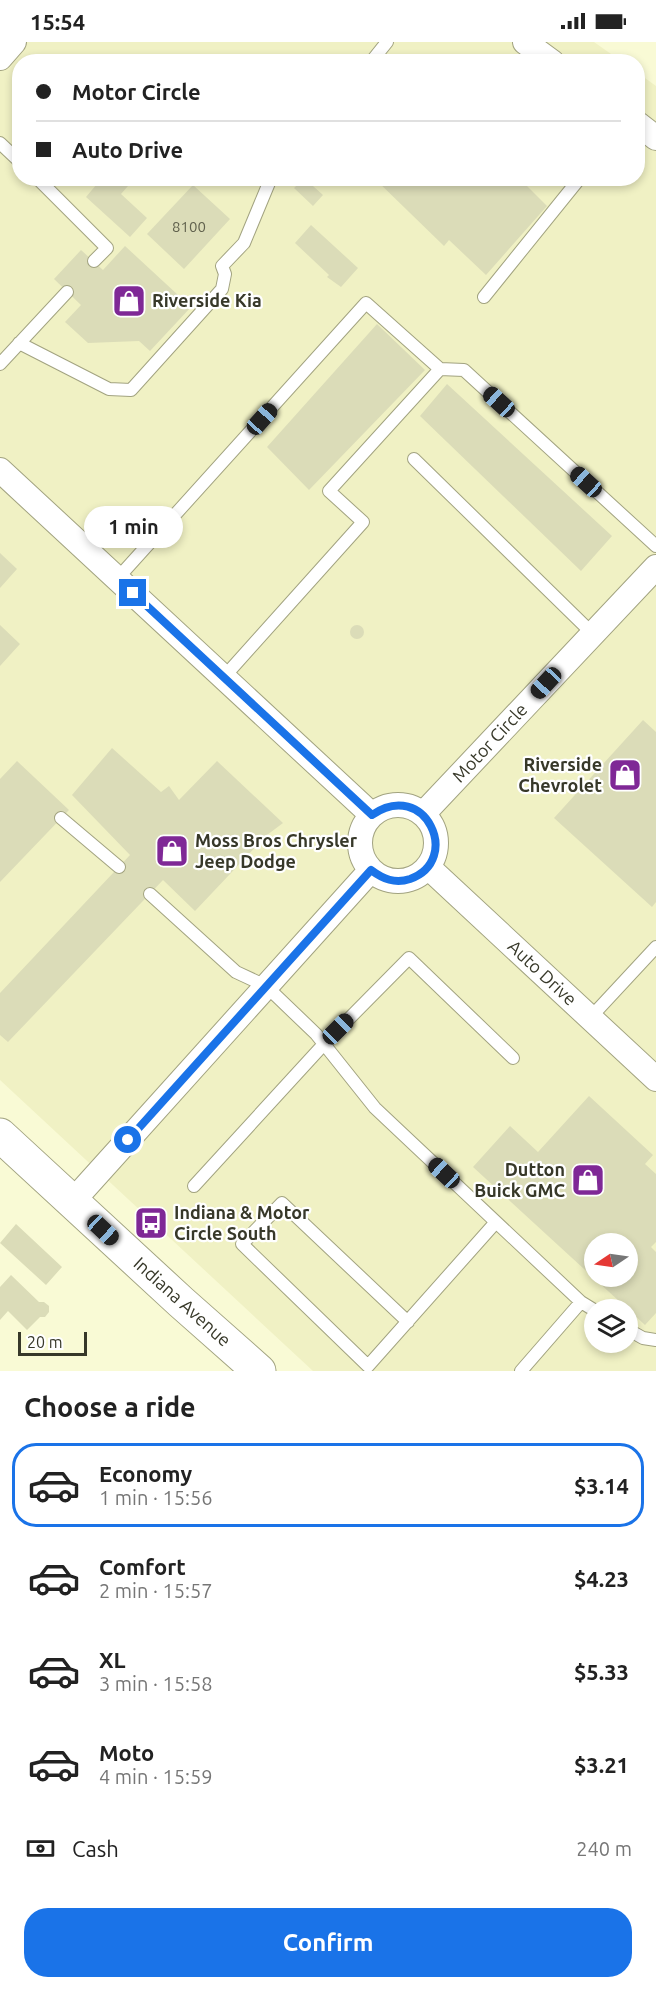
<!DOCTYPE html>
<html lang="en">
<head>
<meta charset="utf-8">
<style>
  :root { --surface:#fff; --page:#f2f2f2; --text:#222; --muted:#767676; --line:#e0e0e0; --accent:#1a73e8 }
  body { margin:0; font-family:Ubuntu,sans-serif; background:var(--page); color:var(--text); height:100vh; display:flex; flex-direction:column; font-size:22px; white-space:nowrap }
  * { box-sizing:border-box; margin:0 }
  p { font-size:20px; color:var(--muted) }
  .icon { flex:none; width:33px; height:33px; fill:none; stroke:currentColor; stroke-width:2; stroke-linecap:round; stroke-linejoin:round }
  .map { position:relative; height:1329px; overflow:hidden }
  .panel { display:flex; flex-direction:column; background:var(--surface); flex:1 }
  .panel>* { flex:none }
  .guide { position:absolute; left:12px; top:12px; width:633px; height:132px; border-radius:24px; box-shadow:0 3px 9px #0003; display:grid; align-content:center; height:132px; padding:0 24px; background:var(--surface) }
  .needle { width:39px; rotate:257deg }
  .fabs { position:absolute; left:584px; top:1191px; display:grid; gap:12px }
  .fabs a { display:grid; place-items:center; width:54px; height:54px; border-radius:50%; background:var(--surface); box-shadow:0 3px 9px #0003; font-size:30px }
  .scale { position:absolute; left:18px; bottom:15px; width:69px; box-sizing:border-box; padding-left:6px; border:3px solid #373829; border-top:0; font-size:16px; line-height:21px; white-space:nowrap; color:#373829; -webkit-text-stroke:4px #fff; paint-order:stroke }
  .end { position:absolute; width:27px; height:27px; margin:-14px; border:8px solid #1a73e8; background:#fff; box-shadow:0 0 0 3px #fff }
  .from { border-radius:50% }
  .bubble { position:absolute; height:42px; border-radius:21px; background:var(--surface); box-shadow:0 3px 9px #0003; font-size:20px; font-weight:700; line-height:42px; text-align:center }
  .car { position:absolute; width:18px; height:36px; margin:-18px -9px; border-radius:8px; box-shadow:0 0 4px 2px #0007; background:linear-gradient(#222 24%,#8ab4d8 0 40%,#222 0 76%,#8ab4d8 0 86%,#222 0) }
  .guide b { display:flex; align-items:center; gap:21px; height:57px; font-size:22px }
  .guide b+b { border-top:2px solid var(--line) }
  .guide i { width:15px; height:15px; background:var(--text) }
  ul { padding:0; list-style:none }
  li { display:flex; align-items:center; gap:18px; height:84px; margin:0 12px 9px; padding:0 12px; border:3px solid transparent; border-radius:24px }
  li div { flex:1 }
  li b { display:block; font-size:22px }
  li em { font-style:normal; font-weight:700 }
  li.active { border-color:var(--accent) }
  li>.icon { width:54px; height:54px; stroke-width:1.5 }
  h2 { padding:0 24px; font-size:27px; line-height:72px }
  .pay { display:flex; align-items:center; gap:15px; height:66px; padding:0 24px; font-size:22px }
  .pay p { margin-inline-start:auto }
  .button { display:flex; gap:12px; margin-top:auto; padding:12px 24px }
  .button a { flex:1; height:69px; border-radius:24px; background:var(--accent); color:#fff; font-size:24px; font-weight:700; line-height:69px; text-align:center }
  .status { display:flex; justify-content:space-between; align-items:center; height:42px; padding:0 30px; background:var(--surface); direction:ltr }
  .status svg { height:16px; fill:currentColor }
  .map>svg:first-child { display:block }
  .built { fill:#f0f1c4; fill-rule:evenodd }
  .building { fill:#dbdcb8; fill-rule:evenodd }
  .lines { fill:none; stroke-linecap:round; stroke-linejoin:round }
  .service-casing { stroke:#a2a380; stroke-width:14 }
  .minor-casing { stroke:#a2a380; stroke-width:26 }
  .secondary-casing { stroke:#a2a380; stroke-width:35 }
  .service { stroke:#fff; stroke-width:12 }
  .minor { stroke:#fff; stroke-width:24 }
  .secondary { stroke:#fff; stroke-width:33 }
  .route { stroke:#1a73e8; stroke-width:8 }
  .labels { text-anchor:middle; stroke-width:4.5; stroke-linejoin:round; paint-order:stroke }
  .number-label { font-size:15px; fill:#60614d }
  .poi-label { font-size:18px; font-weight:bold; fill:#373829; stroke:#fff; text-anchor:start }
  .street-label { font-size:18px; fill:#373829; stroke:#fff }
</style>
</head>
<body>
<div class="status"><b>15:54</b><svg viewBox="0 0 49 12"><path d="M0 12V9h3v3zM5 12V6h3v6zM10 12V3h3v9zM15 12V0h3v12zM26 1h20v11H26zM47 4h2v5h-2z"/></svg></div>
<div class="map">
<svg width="656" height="1329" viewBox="0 0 656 1329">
  <rect width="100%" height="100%" fill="#f9fad5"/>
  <!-- built -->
  <path class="built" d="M0 0H594L621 19 20 20V136H638V31L656 44V1329H313L0 1038ZM594 1202H627V1234H594ZM594 1268H627V1300H594Z"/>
  <!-- building -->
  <path class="building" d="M102 136H135L121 152 147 176 130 195 86 155Z
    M304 136 323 153 313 164 294 146Z
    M374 136H506L509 139 511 136H519L547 164 486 233 449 198 444 204Z
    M193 143 230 177 184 227 147 192Z
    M311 183 358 226 341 245 327 235 329 233 295 201Z
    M125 204 191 265 150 309 139 299 88 301 65 280 81 263 54 237 81 208 103 228Z
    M377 282 425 328 309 448 267 405Z
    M447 342 612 494 581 529 420 374Z
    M0 511 17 527 0 546Z
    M350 590a7 7 0 1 1 14 0a7 7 0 1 1-14 0Z
    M0 583 20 602 0 624Z
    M643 678 656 690V860L652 865 554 776Z
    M112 706 161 750 169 744 179 758 217 719 283 781 267 793 195 869 163 838 8 1000 0 993V951L130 813 72 753Z
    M17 719 69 768 0 840V737Z
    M589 1054 653 1113 645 1122 656 1132V1200L651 1205 656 1210V1271L645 1283 473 1125 510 1084 538 1110ZM594 1202H627V1234H594Z
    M16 1182 62 1225 46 1243 0 1201Z
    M11 1233 39 1260H44L49 1264V1270L45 1275H40L27 1288 8 1269 0 1278V1245Z"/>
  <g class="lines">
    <!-- service casing -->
    <g class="service-casing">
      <path id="service" d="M371 20 387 0
        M0 101 20 120
        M37 136 107 206 94 219
        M484 255 580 136
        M19 301 109 347 131 348 222 247 225 232 222 224 244 201 271 136
        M0 322 67 250
        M440 327 464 328 656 504
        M414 417 593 592
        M117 537 366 261 440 327 329 449 363 480 224 635
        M61 776 119 825
        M150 852 236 930 266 944 316 992 375 1066 581 1260 594 1268
        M590 976 656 905
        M194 1144 324 1002 409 916 513 1016
        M408 1280 282 1161 242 1202 368 1324 496 1180
        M627 1287 643 1296 656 1298
        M521 1329 581 1260"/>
    </g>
    <!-- minor casing -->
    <g class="minor-casing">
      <path id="minor" d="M525 0 552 20
        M0 16 14 0
        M638 82 656 96
        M0 428 372 773
        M360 801a38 38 0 1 1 76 0a38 38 0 1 1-76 0Z
        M423 772 656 525
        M428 825 656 1037
        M72 1160 371 828"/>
    </g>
    <!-- secondary casing -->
    <g class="secondary-casing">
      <path id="secondary" d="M0 1093 181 1260 259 1329"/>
    </g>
    <!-- service -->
    <use href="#service" class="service"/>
    <!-- minor -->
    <use href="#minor" class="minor"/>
    <!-- secondary -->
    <use href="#secondary" class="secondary"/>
  </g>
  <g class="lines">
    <!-- route -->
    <path class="route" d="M128 1098 371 828C383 837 395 842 410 837 463 818 425 736 372 773L133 551"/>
  </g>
  <!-- icons -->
  <defs>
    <g id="shop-square" transform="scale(1.725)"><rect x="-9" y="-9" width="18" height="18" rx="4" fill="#7f2896" stroke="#fff"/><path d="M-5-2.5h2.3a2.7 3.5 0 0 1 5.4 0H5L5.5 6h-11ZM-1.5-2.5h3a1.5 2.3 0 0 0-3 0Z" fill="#fff"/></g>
    <g id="bus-square" transform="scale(1.725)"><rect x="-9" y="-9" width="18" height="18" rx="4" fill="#7f2896" stroke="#fff"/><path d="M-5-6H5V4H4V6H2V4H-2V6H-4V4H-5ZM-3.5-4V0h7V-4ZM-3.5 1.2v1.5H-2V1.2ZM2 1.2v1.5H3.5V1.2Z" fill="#fff"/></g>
  </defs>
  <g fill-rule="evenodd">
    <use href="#shop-square" x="129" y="259"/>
    <use href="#shop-square" x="625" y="733"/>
    <use href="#shop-square" x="172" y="809"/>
    <use href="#shop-square" x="588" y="1138"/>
    <use href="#bus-square" x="151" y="1181"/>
  </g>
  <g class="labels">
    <!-- number labels -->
    <g class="number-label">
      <text x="189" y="190">8100</text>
    </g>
    <!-- poi labels -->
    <g class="poi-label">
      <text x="152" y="265">Riverside Kia</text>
      <text x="602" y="729" text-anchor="end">Riverside<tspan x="602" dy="21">Chevrolet</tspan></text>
      <text x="195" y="805">Moss Bros Chrysler<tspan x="195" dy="21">Jeep Dodge</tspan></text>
      <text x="565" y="1134" text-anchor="end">Dutton<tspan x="565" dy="21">Buick GMC</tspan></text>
      <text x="174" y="1177">Indiana &amp; Motor<tspan x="174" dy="21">Circle South</tspan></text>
    </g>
    <!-- street labels -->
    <g class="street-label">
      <text transform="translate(490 701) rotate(-47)" y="6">Motor Circle</text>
      <text transform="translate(542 931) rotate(43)" y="6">Auto Drive</text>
      <text transform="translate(182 1260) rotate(42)" y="6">Indiana Avenue</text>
    </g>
  </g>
</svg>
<div class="fabs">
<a><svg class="needle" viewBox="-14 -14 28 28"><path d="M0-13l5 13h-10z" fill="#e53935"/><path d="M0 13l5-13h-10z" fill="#767676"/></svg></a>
<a><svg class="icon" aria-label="layers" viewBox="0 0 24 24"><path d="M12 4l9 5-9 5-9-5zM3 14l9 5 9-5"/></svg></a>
</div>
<div class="scale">20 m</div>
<i class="end from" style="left:128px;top:1098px"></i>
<i class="end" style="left:133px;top:551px"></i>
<div class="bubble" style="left:84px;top:464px;width:99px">1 min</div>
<i class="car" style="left:499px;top:360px;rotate:312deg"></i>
<i class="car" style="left:262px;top:377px;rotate:42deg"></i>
<i class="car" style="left:586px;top:440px;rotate:312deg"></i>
<i class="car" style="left:546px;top:641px;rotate:223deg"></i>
<i class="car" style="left:338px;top:987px;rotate:45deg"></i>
<i class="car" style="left:444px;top:1131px;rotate:313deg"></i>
<i class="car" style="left:103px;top:1188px;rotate:133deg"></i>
<div class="guide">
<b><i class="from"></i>Motor Circle</b>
<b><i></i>Auto Drive</b>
</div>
</div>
<section class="panel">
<h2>Choose a ride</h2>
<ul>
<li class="active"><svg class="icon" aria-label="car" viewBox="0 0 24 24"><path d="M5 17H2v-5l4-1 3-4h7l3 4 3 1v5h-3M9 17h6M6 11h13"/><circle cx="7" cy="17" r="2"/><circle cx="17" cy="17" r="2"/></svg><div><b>Economy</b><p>1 min · 15:56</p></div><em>$3.14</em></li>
<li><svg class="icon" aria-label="car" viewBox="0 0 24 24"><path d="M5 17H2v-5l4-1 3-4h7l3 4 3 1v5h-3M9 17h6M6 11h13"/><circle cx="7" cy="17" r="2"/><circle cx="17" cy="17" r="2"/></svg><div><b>Comfort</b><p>2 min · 15:57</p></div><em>$4.23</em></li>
<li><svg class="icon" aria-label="car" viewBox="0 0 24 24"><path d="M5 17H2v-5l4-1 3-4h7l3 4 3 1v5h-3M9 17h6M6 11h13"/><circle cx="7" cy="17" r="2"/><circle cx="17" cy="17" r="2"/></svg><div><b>XL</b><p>3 min · 15:58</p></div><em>$5.33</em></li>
<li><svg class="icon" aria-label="car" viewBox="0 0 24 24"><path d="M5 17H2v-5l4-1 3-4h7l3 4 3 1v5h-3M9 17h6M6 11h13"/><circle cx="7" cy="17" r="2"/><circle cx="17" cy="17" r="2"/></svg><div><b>Moto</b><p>4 min · 15:59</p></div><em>$3.21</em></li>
</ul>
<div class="pay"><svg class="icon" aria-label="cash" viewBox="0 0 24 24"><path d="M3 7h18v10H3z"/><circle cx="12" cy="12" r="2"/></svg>Cash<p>240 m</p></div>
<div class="button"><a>Confirm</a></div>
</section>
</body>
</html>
